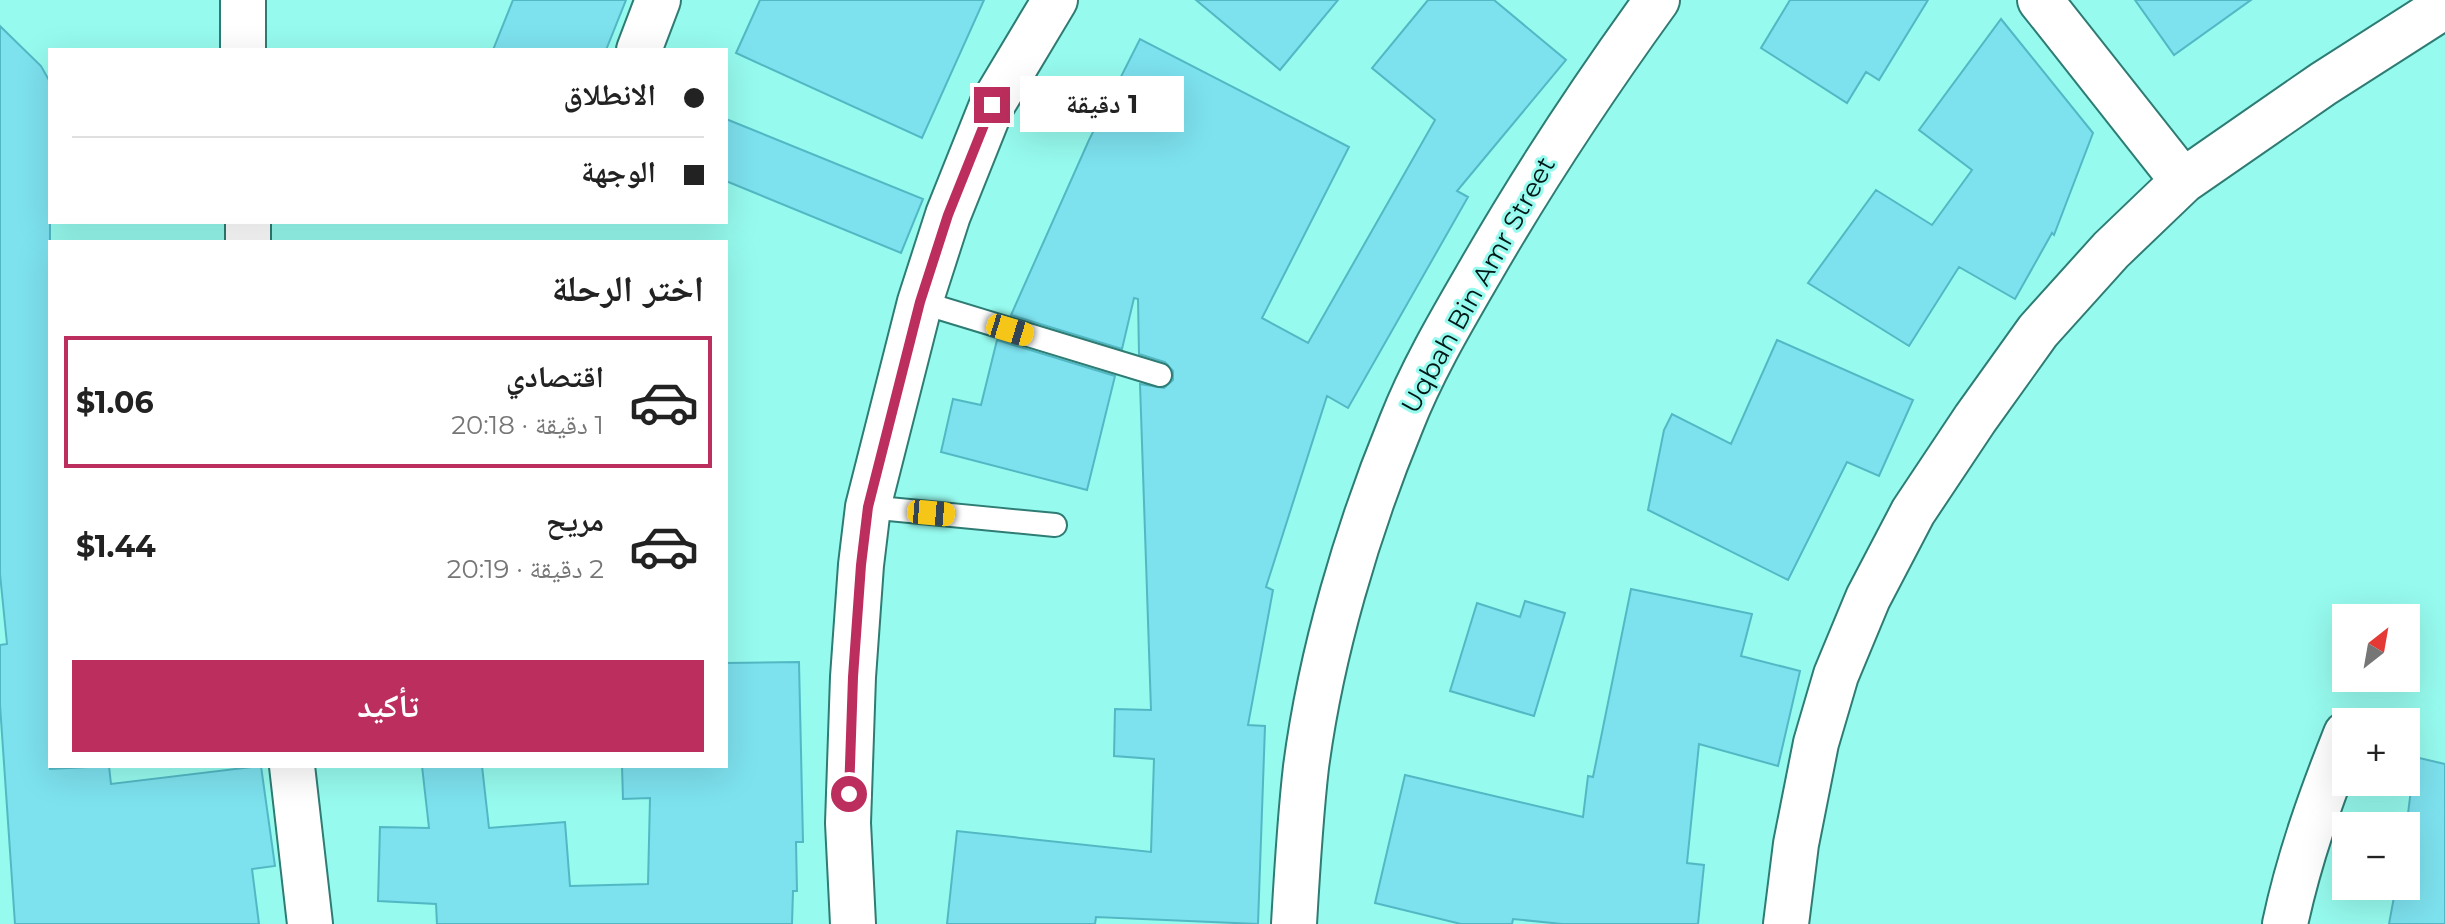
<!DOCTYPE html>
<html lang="ar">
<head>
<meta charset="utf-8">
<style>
  :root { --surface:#fff; --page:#f2f2f2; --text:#222; --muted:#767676; --line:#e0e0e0; --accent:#bc2e5d }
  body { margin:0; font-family:Montserrat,"Noto Naskh Arabic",sans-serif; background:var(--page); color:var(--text); direction:rtl; height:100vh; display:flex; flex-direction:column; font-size:30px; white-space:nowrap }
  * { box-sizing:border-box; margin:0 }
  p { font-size:26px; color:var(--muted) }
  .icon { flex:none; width:44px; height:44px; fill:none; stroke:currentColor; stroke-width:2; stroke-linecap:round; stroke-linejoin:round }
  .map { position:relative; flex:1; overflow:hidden; direction:ltr }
  .panel { position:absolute; left:48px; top:240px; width:680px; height:528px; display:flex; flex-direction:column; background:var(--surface); border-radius:0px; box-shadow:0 8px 32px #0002; direction:rtl }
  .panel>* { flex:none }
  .hud { position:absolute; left:48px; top:48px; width:680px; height:176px; border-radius:0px; box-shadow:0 8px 32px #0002; direction:rtl; display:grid; align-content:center; height:176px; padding:0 24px; background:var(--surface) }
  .needle { width:52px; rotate:31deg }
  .controls { position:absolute; left:2332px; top:604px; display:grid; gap:16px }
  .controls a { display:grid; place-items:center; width:88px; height:88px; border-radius:0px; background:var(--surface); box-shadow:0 8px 32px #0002; font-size:40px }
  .end { position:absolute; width:36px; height:36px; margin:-18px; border:10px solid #bc2e5d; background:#fff; box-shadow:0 0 0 4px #fff }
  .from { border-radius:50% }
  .bubble { position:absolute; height:56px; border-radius:0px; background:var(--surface); box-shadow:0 8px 32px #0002; font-size:26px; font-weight:700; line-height:56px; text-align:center; direction:rtl }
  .car { position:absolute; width:24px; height:48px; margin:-24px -12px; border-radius:10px; box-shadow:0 0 6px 2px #0007; background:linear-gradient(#f5c518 24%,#345 0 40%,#f5c518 0 76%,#345 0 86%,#f5c518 0) }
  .hud b { display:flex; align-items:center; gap:28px; height:76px; font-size:30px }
  .hud b+b { border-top:2px solid var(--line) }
  .hud i { width:20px; height:20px; background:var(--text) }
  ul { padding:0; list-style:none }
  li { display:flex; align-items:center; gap:24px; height:132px; margin:0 16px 12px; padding:0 8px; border:4px solid transparent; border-radius:0px }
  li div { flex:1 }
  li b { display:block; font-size:30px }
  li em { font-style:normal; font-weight:700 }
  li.selected { border-color:var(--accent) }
  li>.icon { width:72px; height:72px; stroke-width:1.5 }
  h2 { padding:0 24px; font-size:36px; line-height:96px }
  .button { display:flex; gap:16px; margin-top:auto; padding:16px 24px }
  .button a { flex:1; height:92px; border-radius:0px; background:var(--accent); color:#fff; font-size:32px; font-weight:700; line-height:92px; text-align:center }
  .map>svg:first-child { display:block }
  .building { fill:#7de1ee; stroke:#52b8c4; stroke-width:2 }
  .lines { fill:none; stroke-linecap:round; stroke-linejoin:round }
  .service-casing { stroke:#2e7c74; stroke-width:26 }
  .minor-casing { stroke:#2e7c74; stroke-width:48 }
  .tertiary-casing { stroke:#2e7c74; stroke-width:48 }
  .service { stroke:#fff; stroke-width:22 }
  .minor { stroke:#fff; stroke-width:44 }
  .tertiary { stroke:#fff; stroke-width:44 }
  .route { stroke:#bc2e5d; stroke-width:10 }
  .labels { text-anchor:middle; stroke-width:6; stroke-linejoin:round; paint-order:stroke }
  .street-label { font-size:26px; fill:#001916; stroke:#96faee }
</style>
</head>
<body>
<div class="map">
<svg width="2445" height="924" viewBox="0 0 2445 924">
  <rect width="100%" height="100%" fill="#96faee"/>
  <!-- building -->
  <path class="building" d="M513 0H626L606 50H493Z
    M760 0H984L922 138 736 53Z
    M1196 0H1338L1280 70Z
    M1428 0H1494L1566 60 1457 191 1468 197 1348 408 1327 396 1266 587 1273 590 1248 725 1265 726 1258 924 1096 917 1095 924H947L957 831 1151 852 1154 759 1114 756 1115 709 1151 710 1140 384 1164 388 1173 380V371L1165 362 1139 354 1138 299 1134 298 1122 349 1011 315 1089 140 1140 39 1349 147 1262 318 1308 343 1435 120 1372 68Z
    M1790 0H1928L1879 80 1866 72 1847 103 1761 48Z
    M2135 0H2251L2174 55Z
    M2001 19 2093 133 2054 235 2052 233 2015 299 1959 267 1909 346 1808 283 1876 190 1932 225 1972 170 1919 130Z
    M0 26 41 66 50 82V769L109 766 111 784 261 766 275 866 252 869 259 924H15L0 705V645L7 644 0 574Z
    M726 119 923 199 901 253 726 181Z
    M997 340 1115 376 1087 490 941 452 953 399 981 405Z
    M1777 340 1913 400 1879 476 1847 462 1788 580 1648 510 1664 430 1672 414 1731 444Z
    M1631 589 1752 614 1741 656 1800 671 1778 766 1699 744 1687 863 1704 865 1698 924H1562L1513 919 1512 924H1461L1375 903 1405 775 1583 817 1588 776 1593 777Z
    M1525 601 1565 613 1534 716 1450 691 1477 603 1520 617Z
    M799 662 803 842H796L797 891H793L792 924H437L436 904 378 901 380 827 429 828 422 766H482L489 828 565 822 570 886 648 884 650 798 623 799 622 766H726V663Z
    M2415 757 2445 764V924H2389L2396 886H2406V830Z"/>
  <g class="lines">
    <!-- service casing -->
    <g class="service-casing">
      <path id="service" d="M920 302 1160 375
        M868 507 1055 525"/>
    </g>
    <!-- minor casing -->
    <g class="minor-casing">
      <path id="minor" d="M2040 0 2183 181
        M639 50 658 0
        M1294 924C1297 872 1300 819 1306 767 1321 653 1357 531 1401 424 1422 370 1453 318 1482 268 1535 176 1594 87 1657 0
        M1786 924 1796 844 1816 743 1836 675 1868 598 1913 512 1975 419 2038 331 2111 250 2183 181 2323 84 2445 6
        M2285 924C2299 858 2321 797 2346 734"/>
    </g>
    <!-- tertiary casing -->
    <g class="tertiary-casing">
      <path id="tertiary" d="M243 50V0
        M248 222V242
        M292 766 310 924
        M853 924 848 823 853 677 861 565 868 507 920 302 948 215 992 105 1055 0"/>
    </g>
    <!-- service -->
    <use href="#service" class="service"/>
    <!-- minor -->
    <use href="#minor" class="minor"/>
    <!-- tertiary -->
    <use href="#tertiary" class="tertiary"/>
  </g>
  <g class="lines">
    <!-- route -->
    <path class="route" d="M849 794 853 677 861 565 868 507 920 302 948 215 992 105"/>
  </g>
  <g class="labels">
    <!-- street labels -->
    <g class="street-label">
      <text transform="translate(1478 285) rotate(-61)" y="9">Uqbah Bin Amr Street</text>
    </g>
  </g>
</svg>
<div class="controls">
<a><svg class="needle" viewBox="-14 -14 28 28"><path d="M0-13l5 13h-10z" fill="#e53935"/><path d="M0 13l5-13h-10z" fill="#767676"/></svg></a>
<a>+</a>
<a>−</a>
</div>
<i class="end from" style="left:849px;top:794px"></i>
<i class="end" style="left:992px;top:105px"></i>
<div class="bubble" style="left:1020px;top:76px;width:164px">1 دقيقة</div>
<i class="car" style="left:1010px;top:330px;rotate:107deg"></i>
<i class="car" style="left:931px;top:513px;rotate:95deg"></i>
<div class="hud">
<b><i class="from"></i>الانطلاق</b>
<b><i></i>الوجهة</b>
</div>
<section class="panel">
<h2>اختر الرحلة</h2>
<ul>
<li class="selected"><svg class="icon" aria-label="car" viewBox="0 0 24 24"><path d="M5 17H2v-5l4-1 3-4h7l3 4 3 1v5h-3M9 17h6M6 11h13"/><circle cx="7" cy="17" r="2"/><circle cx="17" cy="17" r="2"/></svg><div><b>اقتصادي</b><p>1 دقيقة · 20:18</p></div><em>$1.06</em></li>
<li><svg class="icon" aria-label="car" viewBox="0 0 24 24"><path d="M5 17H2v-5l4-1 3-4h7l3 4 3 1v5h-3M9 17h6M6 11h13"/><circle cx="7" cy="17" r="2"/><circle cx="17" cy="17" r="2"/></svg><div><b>مريح</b><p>2 دقيقة · 20:19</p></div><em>$1.44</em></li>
</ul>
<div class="button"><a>تأكيد</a></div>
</section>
</div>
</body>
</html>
